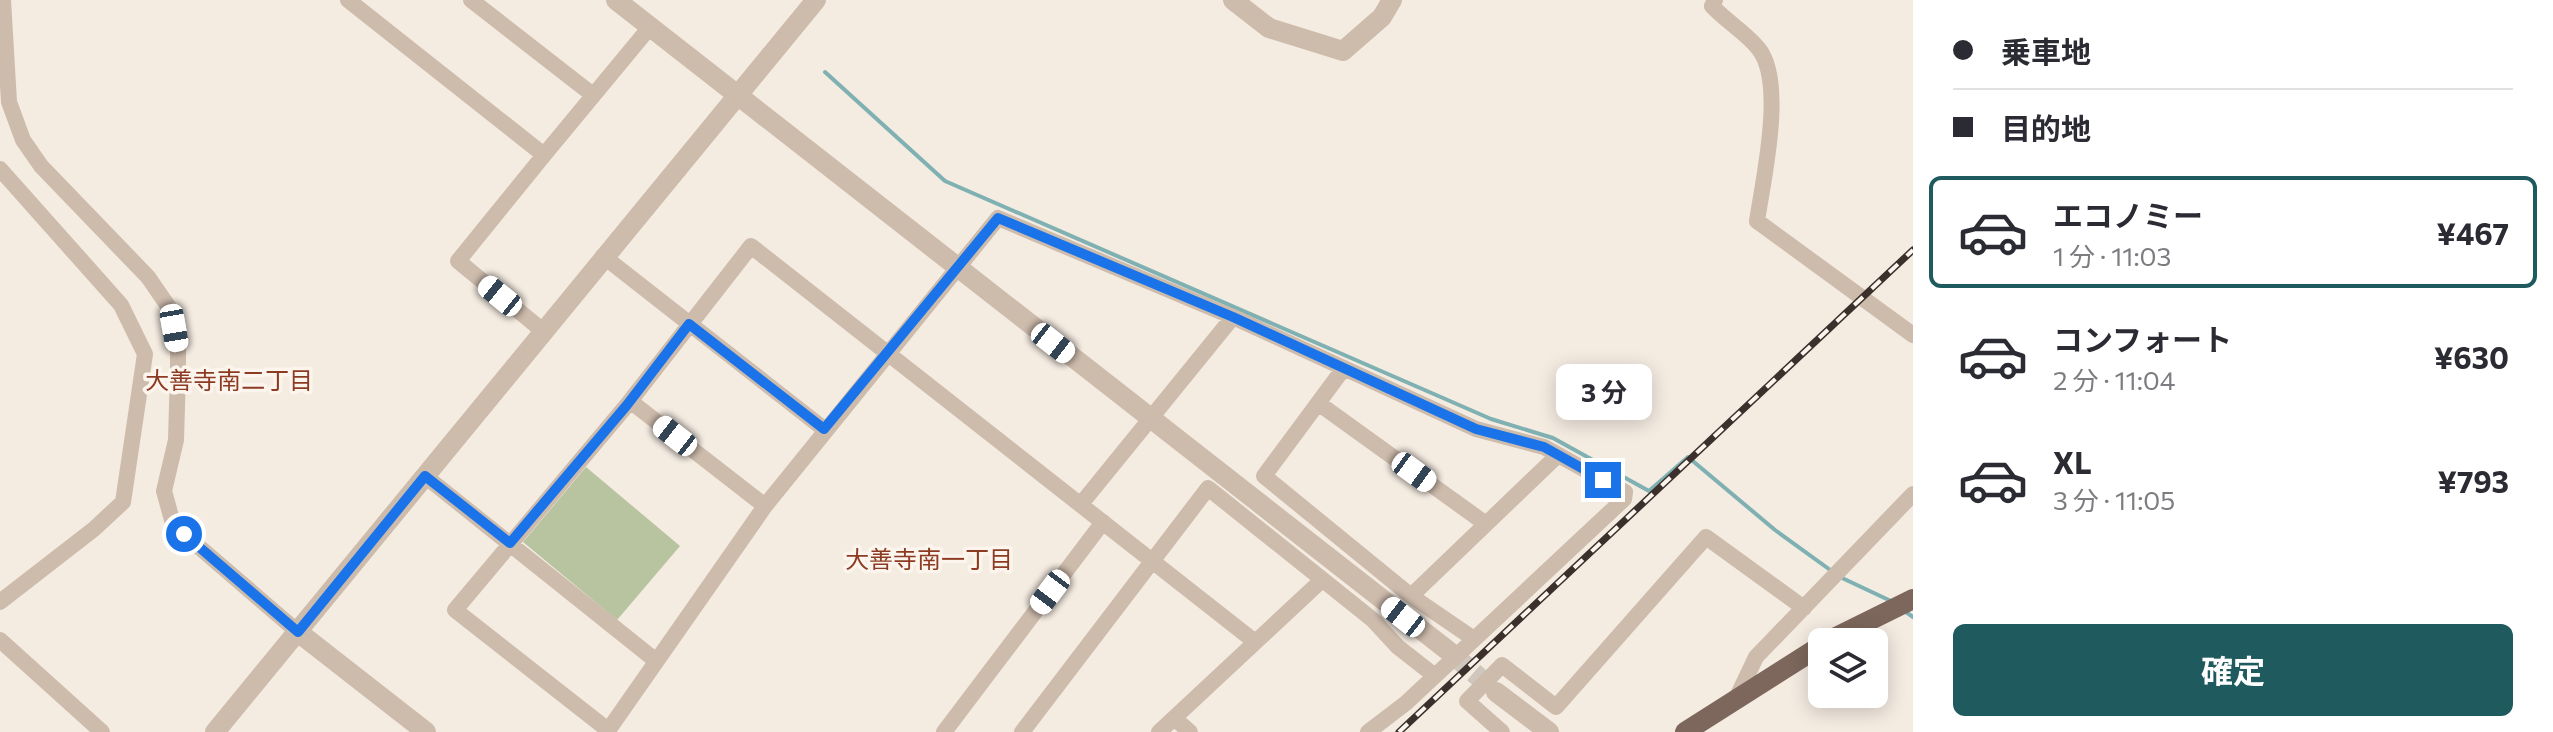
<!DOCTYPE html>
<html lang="ja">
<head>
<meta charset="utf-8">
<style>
  :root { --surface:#fff; --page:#f2f2f3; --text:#2b2b33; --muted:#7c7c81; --line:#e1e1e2; --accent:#1f5a5e }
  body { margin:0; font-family:Commissioner,"Noto Sans JP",sans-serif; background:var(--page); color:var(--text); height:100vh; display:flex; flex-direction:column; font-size:30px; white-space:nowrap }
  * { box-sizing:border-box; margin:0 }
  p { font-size:26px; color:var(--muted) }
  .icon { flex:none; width:44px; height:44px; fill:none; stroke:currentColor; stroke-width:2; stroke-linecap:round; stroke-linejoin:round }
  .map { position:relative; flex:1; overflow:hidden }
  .panel { display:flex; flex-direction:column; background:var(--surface); width:640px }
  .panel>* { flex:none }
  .top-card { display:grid; align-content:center; height:176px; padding:0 40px; background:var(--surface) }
  .buttons { position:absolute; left:1808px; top:628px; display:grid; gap:16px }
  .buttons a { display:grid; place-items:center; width:80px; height:80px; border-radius:12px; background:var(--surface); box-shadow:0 4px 20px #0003; font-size:40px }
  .end { position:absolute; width:36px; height:36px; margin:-18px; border:10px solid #1a73e8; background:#fff; box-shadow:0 0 0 4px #fff }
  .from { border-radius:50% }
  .bubble { position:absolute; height:56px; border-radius:12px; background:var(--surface); box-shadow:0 4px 20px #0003; font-size:26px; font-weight:700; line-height:56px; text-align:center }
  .car { position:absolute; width:24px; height:48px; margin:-24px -12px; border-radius:10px; box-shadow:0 0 6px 2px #0007; background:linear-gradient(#fff 24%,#345 0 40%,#fff 0 76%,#345 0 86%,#fff 0) }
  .top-card b { display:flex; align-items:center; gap:28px; height:76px; font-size:30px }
  .top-card b+b { border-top:2px solid var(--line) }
  .top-card i { width:20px; height:20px; background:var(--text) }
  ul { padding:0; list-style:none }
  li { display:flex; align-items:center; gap:24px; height:112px; margin:0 16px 12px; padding:0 24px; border:4px solid transparent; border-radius:12px }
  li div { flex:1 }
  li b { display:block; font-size:30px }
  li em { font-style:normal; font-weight:700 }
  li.on { border-color:var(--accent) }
  li>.icon { width:72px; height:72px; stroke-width:1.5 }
  .cta { display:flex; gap:16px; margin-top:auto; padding:16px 40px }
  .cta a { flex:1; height:92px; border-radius:12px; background:var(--accent); color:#fff; font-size:32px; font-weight:700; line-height:92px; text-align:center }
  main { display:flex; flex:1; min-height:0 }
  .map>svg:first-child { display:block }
  .green { fill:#b8c4a0 }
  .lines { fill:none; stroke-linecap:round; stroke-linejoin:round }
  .stream { stroke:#7fb0b2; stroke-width:4 }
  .tertiary-tunnel { stroke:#cfc6bd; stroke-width:20; stroke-dasharray:20 10; stroke-linecap:butt }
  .minor { stroke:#cdbbac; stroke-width:16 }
  .tertiary { stroke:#cdbbac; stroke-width:20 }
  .primary { stroke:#7d675c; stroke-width:20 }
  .rail-casing { stroke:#3b302b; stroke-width:7 }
  .rail { stroke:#fbf5ee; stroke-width:4; stroke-dasharray:12; stroke-linecap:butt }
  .route { stroke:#1a73e8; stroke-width:10 }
  .labels { text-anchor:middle; stroke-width:7; stroke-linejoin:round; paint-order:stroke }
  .neighbourhood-label { font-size:24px; fill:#8c3b22; stroke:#fbf5ee }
</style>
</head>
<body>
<main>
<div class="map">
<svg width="1913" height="732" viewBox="0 0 1913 732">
  <rect width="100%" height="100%" fill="#f4ebe1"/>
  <!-- green -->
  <path class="green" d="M586 467 680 546 617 620 523 542Z"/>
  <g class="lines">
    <!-- stream -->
    <path class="stream" d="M825 72 945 181 1443 398 1491 419 1553 438 1649 491 1688 457 1775 530 1833 572
      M1840 577 1893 602
      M1903 610 1913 617"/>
    <!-- tertiary-tunnel -->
    <path class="tertiary-tunnel" d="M1451 653 1496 692"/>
    <!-- minor -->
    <path class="minor" d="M3 0 9 102 23 140 41 166 148 277 168 306 178 348V372L176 440 164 491 172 520 184 534 298 632
      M348 0 544 155 458 261 543 331
      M471 0 593 95
      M1715 0 1712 6C1726 21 1746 33 1758 48 1786 81 1763 180 1757 221L1913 335
      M544 155 650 27
      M0 169 121 305 145 354 123 502 94 529 0 602
      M603 256 824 429
      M1344 368 1264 476 1411 596 1474 639
      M630 401 765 506
      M1318 403 1486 524
      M425 476 655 660
      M1081 504 1233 317
      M1411 596 1558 455
      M0 640 102 732
      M1737 697 1756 657 1913 494
      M1174 718 1190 732
      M608 730 455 610 627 405 751 246 1254 641
      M607 732 765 506 998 218 1233 317 1476 429 1544 447 1625 492 1624 499 1406 703 1368 732
      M944 732 1103 522
      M1022 732 1208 488 1373 620 1398 647 1435 676
      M1159 732 1322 580
      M1502 732 1467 701 1502 665 1556 707 1706 537 1804 608"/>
    <!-- tertiary -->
    <path class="tertiary" d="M616 0 1451 653
      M1233 0 1269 28 1343 51 1382 17 1392 0
      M298 632 426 732
      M1496 692 1549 732
      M215 732 816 0"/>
    <!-- primary -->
    <path class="primary" d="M1826 642 1913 599
      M1685 732 1822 645"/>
    <!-- rail casing -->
    <g class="rail-casing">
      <path id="rail" d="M1399 732 1913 250"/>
    </g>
    <!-- rail -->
    <use href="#rail" class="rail"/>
  </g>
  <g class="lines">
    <!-- route -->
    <path class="route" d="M184 534 298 632 425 476 510 543 627 405 689 324 824 429 998 218 1233 317 1476 429 1544 447 1603 480"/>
  </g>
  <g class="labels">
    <!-- neighbourhood labels -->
    <g class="neighbourhood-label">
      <text x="229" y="389">大善寺南二丁目</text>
      <text x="929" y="568">大善寺南一丁目</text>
    </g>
  </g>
</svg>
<div class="buttons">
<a><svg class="icon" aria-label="layers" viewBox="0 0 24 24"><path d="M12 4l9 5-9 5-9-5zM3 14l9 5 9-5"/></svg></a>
</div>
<i class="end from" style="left:184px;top:534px"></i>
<i class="end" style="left:1603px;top:480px"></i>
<div class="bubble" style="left:1556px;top:364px;width:96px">3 分</div>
<i class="car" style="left:500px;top:296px;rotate:309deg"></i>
<i class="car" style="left:174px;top:328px;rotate:170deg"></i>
<i class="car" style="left:1053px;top:343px;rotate:128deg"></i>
<i class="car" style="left:675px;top:436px;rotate:308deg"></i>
<i class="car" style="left:1414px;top:472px;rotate:126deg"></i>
<i class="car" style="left:1050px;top:592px;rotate:217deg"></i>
<i class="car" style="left:1403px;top:617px;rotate:308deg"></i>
</div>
<section class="panel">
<div class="top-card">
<b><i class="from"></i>乗車地</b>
<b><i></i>目的地</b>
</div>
<ul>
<li class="on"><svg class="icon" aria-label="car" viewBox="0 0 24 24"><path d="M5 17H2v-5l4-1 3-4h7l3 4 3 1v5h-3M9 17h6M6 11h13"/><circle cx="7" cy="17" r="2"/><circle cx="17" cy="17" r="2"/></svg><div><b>エコノミー</b><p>1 分 · 11:03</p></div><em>¥467</em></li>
<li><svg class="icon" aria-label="car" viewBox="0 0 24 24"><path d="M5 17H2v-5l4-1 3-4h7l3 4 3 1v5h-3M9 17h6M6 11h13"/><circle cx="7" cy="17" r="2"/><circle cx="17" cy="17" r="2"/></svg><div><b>コンフォート</b><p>2 分 · 11:04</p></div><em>¥630</em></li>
<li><svg class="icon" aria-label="car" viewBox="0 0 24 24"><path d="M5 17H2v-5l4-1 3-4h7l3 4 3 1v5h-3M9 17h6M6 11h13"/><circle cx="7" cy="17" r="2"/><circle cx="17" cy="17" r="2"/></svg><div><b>XL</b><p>3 分 · 11:05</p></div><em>¥793</em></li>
</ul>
<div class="cta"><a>確定</a></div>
</section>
</main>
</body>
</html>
